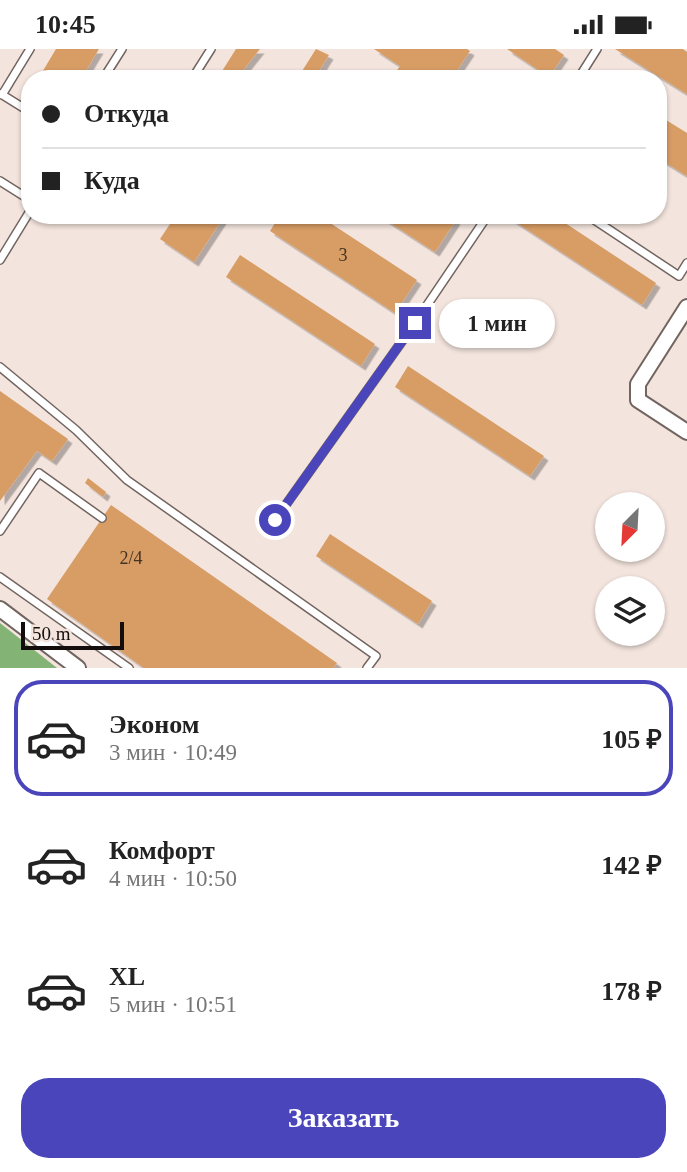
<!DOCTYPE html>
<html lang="ru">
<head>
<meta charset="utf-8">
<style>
  :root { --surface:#fff; --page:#f2f2f2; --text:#222; --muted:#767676; --line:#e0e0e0; --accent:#4a45bb }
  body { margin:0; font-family:Georgia,serif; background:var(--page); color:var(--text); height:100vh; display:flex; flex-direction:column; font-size:26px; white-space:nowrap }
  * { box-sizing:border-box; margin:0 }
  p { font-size:23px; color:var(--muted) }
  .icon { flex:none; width:38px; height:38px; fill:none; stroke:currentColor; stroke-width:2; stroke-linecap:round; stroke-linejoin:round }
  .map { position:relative; height:619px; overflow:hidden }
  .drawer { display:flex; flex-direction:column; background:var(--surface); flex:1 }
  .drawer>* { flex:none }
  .guide { position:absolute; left:21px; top:21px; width:646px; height:154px; border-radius:28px; box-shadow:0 2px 5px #0004; display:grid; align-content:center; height:154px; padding:0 21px; background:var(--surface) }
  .needle { width:46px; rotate:204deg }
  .buttons { position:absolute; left:595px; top:443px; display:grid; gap:14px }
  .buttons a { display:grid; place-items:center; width:70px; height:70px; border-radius:50%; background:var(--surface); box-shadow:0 2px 5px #0004; font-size:35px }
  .scale { position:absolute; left:21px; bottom:18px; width:103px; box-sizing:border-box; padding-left:7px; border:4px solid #130e0c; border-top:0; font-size:19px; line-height:24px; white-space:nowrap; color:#130e0c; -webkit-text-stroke:5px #f3e4dd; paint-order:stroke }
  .end { position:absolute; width:32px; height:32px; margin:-16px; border:9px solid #4a45bb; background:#fff; box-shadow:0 0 0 4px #fff }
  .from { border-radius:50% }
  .bubble { position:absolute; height:49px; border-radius:24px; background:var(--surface); box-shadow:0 2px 5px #0004; font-size:23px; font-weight:800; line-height:49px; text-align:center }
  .guide b { display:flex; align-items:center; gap:24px; height:66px; font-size:26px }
  .guide b+b { border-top:2px solid var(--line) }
  .guide i { width:18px; height:18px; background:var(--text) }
  ul { padding:12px 0 0; list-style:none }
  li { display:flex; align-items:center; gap:21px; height:116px; margin:0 14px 10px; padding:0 7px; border:4px solid transparent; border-radius:28px }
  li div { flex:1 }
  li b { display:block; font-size:26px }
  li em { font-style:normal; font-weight:800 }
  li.selected { border-color:var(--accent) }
  li>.icon { width:63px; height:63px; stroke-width:1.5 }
  .primary-button { display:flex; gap:14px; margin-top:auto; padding:14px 21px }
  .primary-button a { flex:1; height:80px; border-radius:28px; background:var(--accent); color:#fff; font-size:28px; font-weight:800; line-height:80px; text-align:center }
  .status { display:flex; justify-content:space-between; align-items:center; height:49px; padding:0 35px; background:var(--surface); direction:ltr }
  .status svg { height:19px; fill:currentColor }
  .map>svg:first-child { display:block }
  .forest { fill:#83b476 }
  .building { fill:#d89d65; filter:url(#shadow) }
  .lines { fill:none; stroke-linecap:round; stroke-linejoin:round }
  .lane-casing { stroke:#726560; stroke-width:10 }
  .street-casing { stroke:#726560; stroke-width:18 }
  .lane { stroke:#fff; stroke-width:7 }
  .street { stroke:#fff; stroke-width:14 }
  .route { stroke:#4a45bb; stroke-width:9 }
  .labels { text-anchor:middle; stroke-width:7; stroke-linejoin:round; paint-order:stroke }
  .number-label { font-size:18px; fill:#443222 }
</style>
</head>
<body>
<div class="status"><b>10:45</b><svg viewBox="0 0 49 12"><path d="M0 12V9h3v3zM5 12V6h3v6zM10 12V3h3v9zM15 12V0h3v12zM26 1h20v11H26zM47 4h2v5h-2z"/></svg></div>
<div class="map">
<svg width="687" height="619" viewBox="0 0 687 619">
  <defs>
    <filter id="shadow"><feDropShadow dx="4.5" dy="4.5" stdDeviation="0" flood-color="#0004"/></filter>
  </defs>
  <rect width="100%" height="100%" fill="#f3e4dd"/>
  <!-- forest -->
  <path class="forest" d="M0 574 57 619H0Z"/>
  <!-- building -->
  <path class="building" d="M56 0H99L81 30H38Z
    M236 0H260L236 30H217Z
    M316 0 329 6 314 30H297Z
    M374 0H467L470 2 456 23 467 30H391L400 17Z
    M507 0H555L564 6 549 28Z
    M615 0H683L687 3V45Z
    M658 66 687 84V127L658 109Z
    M176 166H225L194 213 160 190Z
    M280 166H318L417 231 395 264 270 182Z
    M378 166H448L456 171 435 203Z
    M505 166H553L656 234 642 256Z
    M240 206 375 295 361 317 226 228Z
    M408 317 544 407 530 427 395 338Z
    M0 342 68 390 52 412 37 402 0 452Z
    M88 429 106 443 103 448 85 434Z
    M111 456 337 614 333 619H144L47 550Z
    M330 485 432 552 418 575 316 507Z"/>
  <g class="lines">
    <!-- lane casing -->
    <g class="lane-casing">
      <path id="lane" d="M103 30 122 0
        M192 30 211 0
        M578 30 597 0
        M1 45 30 63
        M2 46 30 0
        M0 132 30 151
        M587 166 679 227 687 214
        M0 211 30 162
        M0 318 76 381 127 431 376 607 367 619
        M275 471 415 274 488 166
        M0 482 39 424 102 469
        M0 528 129 619"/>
    </g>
    <!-- street casing -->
    <g class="street-casing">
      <path id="street" d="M687 258 638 335V351L687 383
        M0 560 78 619"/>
    </g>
    <!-- lane -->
    <use href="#lane" class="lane"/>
    <!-- street -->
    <use href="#street" class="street"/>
  </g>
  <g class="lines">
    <!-- route -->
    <path class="route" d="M275 471 415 274"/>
  </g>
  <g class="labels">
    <!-- number labels -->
    <g class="number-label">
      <text x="343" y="212">3</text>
      <text x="131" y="515">2/4</text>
    </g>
  </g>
</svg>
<div class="buttons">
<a><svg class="needle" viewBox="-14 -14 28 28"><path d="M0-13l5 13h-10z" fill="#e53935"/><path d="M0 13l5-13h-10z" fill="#767676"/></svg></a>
<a><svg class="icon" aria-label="layers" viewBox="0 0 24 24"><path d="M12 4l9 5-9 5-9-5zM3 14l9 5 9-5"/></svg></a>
</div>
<div class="scale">50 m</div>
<i class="end from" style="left:275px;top:471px"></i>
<i class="end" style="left:415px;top:274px"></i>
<div class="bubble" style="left:439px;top:250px;width:116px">1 мин</div>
<div class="guide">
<b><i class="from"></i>Откуда</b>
<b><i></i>Куда</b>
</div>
</div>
<section class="drawer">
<ul>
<li class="selected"><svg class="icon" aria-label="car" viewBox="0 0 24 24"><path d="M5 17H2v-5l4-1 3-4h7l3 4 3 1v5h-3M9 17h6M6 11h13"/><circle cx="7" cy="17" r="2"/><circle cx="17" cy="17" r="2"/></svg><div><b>Эконом</b><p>3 мин · 10:49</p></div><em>105 ₽</em></li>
<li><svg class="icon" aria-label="car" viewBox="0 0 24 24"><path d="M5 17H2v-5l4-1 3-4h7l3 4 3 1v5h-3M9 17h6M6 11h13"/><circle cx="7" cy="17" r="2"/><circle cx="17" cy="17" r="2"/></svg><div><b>Комфорт</b><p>4 мин · 10:50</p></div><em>142 ₽</em></li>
<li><svg class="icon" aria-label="car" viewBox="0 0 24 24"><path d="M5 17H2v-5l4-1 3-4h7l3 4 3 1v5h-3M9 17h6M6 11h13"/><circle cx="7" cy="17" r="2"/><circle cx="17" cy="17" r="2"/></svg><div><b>XL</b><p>5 мин · 10:51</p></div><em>178 ₽</em></li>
</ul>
<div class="primary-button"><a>Заказать</a></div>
</section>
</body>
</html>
